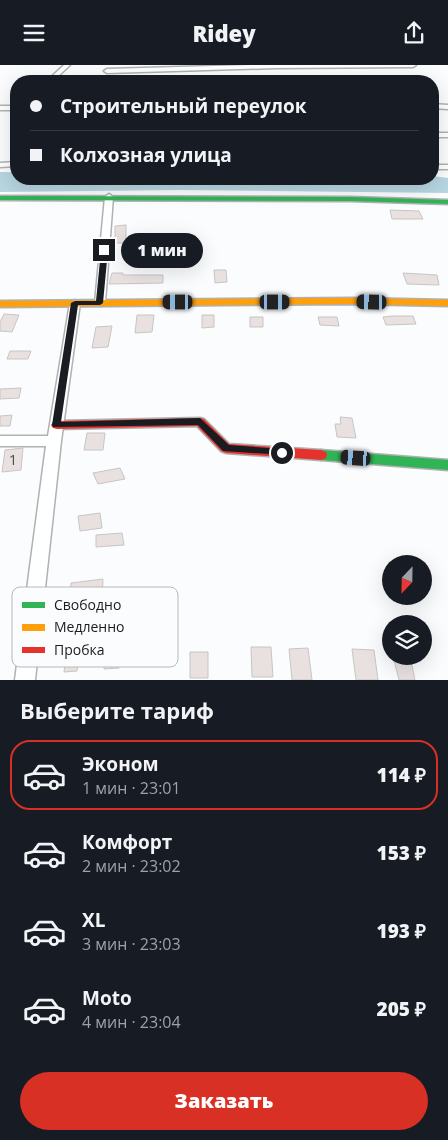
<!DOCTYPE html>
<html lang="ru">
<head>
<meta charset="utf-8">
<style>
  :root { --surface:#171b24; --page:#242831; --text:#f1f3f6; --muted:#9ea1a6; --line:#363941; --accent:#d93025 }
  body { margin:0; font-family:"Open Sans",sans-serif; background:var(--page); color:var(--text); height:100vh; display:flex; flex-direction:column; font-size:19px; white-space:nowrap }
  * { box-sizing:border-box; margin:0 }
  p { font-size:16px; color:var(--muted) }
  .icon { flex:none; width:28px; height:28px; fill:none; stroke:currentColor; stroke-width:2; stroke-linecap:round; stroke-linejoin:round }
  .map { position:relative; height:615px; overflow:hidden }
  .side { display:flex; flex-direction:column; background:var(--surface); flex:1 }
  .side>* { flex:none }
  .top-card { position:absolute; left:10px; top:10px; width:429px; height:110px; border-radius:20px; box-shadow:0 5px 20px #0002; display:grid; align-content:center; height:110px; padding:0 20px; background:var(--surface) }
  .needle { width:32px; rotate:202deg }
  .fabs { position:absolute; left:382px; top:490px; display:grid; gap:10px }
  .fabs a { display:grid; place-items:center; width:50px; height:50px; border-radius:50%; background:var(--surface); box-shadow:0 5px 20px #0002; font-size:25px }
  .end { position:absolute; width:22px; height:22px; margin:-11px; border:6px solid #191c20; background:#fff; box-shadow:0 0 0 2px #fff }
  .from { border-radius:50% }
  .bubble { position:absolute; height:35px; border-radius:18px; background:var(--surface); box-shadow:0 5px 20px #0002; font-size:16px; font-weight:800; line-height:35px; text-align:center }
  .car { position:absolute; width:15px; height:30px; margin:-15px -8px; border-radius:6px; box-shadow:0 0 4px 1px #0007; background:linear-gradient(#222 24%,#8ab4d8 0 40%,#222 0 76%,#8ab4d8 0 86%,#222 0) }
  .top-card b { display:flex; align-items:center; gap:18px; height:48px; font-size:19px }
  .top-card b+b { border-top:1px solid var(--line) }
  .top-card i { width:12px; height:12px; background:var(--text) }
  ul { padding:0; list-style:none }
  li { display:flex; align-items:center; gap:15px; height:70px; margin:0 10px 8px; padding:0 10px; border:2px solid transparent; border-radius:20px }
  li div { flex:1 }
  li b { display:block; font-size:19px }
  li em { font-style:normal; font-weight:800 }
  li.on { border-color:var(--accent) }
  li>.icon { width:45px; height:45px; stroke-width:1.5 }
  h2 { padding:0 20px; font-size:22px; line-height:60px }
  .cta { display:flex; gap:10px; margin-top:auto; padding:10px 20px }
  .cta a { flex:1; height:58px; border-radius:30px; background:var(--accent); color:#fff; font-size:20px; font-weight:800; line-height:58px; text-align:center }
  header { display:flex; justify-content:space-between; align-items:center; height:65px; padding:0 20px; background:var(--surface); font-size:22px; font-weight:800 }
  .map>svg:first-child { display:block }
  .water { fill:#b7d6e1 }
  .building { fill:#e9e0e0; stroke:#c7c6c5 }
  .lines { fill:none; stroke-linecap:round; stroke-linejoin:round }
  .street-casing { stroke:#afb1b3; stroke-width:3 }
  .fast-casing { stroke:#afb1b3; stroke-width:3 }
  .slow-casing { stroke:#afb1b3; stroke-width:3 }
  .jam-casing { stroke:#afb1b3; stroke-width:3 }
  .street { fill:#feffff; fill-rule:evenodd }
  .fast { fill:#30b455; fill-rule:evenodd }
  .slow { fill:#ff9f0a; fill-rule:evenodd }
  .jam { fill:#e5322d; fill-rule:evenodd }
  .route { fill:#191c20 }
  .labels { text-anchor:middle; stroke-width:4; stroke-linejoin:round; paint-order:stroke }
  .number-label { font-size:15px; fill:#4d4d50 }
  .key { fill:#fafcfe; stroke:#b6b9bb; stroke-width:1 }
  .key-label { font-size:14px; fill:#191c20 }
</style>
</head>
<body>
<header><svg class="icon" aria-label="menu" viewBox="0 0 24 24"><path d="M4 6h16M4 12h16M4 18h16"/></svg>Ridey<svg class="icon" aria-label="share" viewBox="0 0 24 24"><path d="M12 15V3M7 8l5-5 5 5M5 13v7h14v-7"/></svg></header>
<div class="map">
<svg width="448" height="615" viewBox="0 0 448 615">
  <rect width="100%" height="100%" fill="#fbfcfd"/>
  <!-- water -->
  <path class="water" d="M0 107H16V114H432L433 111 448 113V128L180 125 0 127Z"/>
  <!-- building -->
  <path class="building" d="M390 145 419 146 423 154H392Z
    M126 160V178H115V161Z
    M214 205H226L227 217 215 218Z
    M112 208H123V210H163V218L109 219Z
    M403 208 437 210 439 220 407 219Z
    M4 249 19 250 12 267 0 266V257Z
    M137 250H154L152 267 135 268Z
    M202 250H214V262L202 263Z
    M392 251H413L416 259 386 260 383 252Z
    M250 252H263V262H250Z
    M318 252H337L339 261 320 260Z
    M112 261 108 282 92 283 96 262Z
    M10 286H31L28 294H7Z
    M21 323 19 333 0 334V324Z
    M12 350 10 361H0V351Z
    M340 352 352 353 356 373 337 372 335 359H341Z
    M87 368H105L103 385H84Z
    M23 383 21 405 2 407 5 385Z
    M120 403 125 414 98 419 93 408Z
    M100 448 102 463 80 466 78 451Z
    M122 468 124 480 96 482V470Z
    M103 514 102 535 70 538 71 518Z
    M120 581 119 603 104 604 106 582Z
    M251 582H271L273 612H252Z
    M67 583H80L77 606 64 607Z
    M308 583 312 615H292L289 584Z
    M352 584 374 585 378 615H356Z
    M190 587H208V613H190Z
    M393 591H410L415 615H399Z"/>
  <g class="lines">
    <!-- street casing -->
    <g class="street-casing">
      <path id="street" d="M64 0H70L53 16H47Z
        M251 0H416L413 2 276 3 107 8 104 6 107 4Z
        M432 39 448 40V44L432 43Z
        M0 41H16V45H0Z
        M432 68H448V72H432Z
        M16 97V101L0 102V98Z
        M432 100H448V104H432Z
        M109 129 113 132 105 238 100 241 95 238 105 132Z
        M75 235 80 238 61 376 35 615H15L46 381H0V371H48L70 238Z"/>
    </g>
    <!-- fast casing -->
    <g class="fast-casing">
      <path id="fast" d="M0 131 351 132 448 135V139L351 136 0 135Z
        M321 385 448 395V405L321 395 316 393 315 390 316 387Z"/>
    </g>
    <!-- slow casing -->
    <g class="slow-casing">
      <path id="slow" d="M353 233 448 235V241L353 239 0 242V236Z"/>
    </g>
    <!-- jam casing -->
    <g class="jam-casing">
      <path id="jam" d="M200 353 204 354 229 379 321 385 326 387 327 390 326 393 321 395 226 388 221 386 197 361 57 364 53 363 51 360 53 357 57 356Z"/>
    </g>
    <!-- street -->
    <use href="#street" class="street"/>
    <!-- fast -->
    <use href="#fast" class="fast"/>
    <!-- slow -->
    <use href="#slow" class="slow"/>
    <!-- jam -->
    <use href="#jam" class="jam"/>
  </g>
  <!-- route -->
  <path class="route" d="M104 183 108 185 103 238 100 240H78L61 357 200 353 229 380 282 384 287 388 285 390 223 386 198 360 53 362 52 360 71 238 75 236H96L101 185Z"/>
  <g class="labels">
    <!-- number labels -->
    <g class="number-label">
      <text x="13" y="400">1</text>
    </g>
  </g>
  <!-- legend -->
  <rect x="12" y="522" width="166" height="80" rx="8" class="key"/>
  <rect x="22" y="537" width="23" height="6" fill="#30b455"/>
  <rect x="22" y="559" width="23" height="7" fill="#ff9f0a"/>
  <rect x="22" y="582" width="23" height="6" fill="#e5322d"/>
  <g class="key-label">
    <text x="54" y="545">Свободно</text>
    <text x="54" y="567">Медленно</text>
    <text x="54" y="590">Пробка</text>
  </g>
</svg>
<div class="fabs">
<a><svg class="needle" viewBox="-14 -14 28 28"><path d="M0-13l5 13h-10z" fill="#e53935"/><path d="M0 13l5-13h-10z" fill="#9ea1a6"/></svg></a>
<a><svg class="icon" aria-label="layers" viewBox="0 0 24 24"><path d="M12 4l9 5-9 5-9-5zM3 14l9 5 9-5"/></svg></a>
</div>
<i class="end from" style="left:282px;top:388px"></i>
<i class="end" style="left:104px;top:185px"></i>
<div class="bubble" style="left:121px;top:168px;width:82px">1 мин</div>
<i class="car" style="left:178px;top:237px;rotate:270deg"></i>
<i class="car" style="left:275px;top:237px;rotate:90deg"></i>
<i class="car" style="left:372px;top:237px;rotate:271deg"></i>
<i class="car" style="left:356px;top:393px;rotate:274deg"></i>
<div class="top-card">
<b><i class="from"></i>Строительный переулок</b>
<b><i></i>Колхозная улица</b>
</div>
</div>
<section class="side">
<h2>Выберите тариф</h2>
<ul>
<li class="on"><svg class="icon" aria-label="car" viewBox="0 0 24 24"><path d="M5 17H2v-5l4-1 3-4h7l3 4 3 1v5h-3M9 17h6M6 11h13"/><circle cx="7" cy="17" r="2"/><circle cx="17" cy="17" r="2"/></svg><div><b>Эконом</b><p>1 мин · 23:01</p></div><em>114 ₽</em></li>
<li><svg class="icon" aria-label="car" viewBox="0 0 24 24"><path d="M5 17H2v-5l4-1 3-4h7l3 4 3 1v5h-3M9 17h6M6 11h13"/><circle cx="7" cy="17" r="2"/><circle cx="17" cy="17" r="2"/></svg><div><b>Комфорт</b><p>2 мин · 23:02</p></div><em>153 ₽</em></li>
<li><svg class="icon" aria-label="car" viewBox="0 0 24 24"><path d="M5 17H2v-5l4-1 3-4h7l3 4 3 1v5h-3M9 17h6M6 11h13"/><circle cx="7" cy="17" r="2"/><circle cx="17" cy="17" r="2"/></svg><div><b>XL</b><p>3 мин · 23:03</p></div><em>193 ₽</em></li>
<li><svg class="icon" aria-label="car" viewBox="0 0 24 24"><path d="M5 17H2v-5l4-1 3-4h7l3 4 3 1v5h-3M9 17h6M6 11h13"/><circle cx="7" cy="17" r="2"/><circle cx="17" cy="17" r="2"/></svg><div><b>Moto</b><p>4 мин · 23:04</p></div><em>205 ₽</em></li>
</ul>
<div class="cta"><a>Заказать</a></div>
</section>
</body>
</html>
